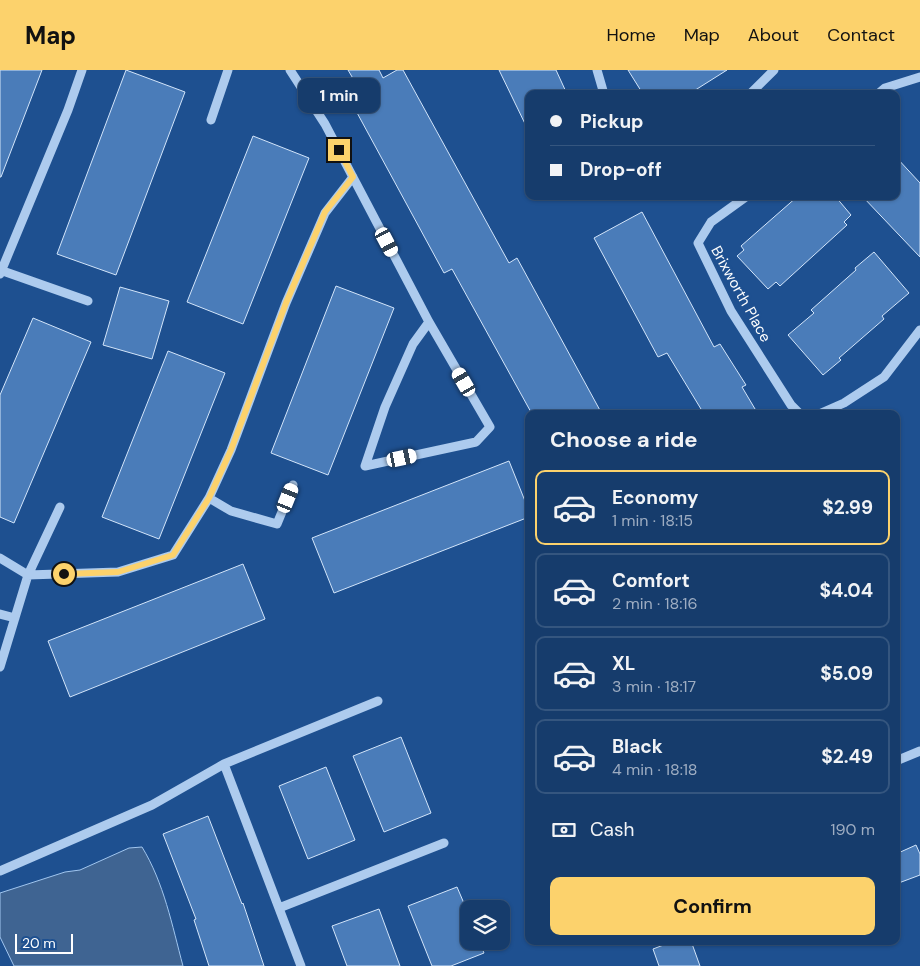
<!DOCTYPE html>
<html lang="en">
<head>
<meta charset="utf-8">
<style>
  :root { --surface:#163c6c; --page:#1f4372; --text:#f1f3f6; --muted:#9eadc2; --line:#35567f; --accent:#fcd26c }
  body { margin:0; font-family:"DM Sans",sans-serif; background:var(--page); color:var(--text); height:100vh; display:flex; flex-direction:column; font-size:19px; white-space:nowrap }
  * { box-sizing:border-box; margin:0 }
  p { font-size:16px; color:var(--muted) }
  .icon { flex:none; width:28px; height:28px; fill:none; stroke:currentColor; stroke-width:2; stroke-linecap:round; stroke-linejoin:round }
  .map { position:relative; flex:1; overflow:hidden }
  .side { position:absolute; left:525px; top:340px; width:375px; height:535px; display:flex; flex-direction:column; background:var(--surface); border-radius:10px; box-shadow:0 1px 4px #0004,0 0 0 1px var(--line) }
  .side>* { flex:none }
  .top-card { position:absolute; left:525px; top:20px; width:375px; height:110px; border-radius:10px; box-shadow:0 1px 4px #0004,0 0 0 1px var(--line); display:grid; align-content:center; height:110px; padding:0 25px; background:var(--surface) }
  .tools { position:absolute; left:460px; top:830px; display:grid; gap:10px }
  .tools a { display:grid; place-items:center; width:50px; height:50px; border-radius:10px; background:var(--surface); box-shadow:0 1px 4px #0004,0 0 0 1px var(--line); font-size:25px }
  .scale { position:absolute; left:15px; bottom:12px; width:58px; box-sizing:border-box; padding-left:5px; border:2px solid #fff; border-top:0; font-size:14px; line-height:18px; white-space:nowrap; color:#fff; -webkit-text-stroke:4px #1e5090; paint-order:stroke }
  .end { position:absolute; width:22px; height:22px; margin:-11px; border:6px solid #fcd26c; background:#111; box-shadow:0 0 0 2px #111 }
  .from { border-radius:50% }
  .bubble { position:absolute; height:35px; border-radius:10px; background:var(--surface); box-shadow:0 1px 4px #0004,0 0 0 1px var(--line); font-size:16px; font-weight:700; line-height:35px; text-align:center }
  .car { position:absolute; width:15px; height:30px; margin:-15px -8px; border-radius:6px; box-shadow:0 0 4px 1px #0007; background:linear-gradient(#fff 24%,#345 0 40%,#fff 0 76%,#345 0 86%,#fff 0) }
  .top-card b { display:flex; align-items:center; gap:18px; height:48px; font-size:19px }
  .top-card b+b { border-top:1px solid var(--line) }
  .top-card i { width:12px; height:12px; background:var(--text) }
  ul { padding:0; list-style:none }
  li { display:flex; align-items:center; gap:15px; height:75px; margin:0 10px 8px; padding:0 15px; border:2px solid var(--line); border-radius:10px }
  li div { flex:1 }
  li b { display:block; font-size:19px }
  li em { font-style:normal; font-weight:700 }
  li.selected { border-color:var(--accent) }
  li>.icon { width:45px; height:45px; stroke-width:1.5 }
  h2 { padding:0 25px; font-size:22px; line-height:60px }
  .pay { display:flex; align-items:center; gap:12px; height:55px; padding:0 25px; font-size:19px }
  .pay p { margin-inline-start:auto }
  .action { display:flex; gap:10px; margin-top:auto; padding:10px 25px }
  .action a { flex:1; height:58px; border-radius:10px; background:var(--accent); color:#111; font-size:20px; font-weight:700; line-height:58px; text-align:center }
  header { display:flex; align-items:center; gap:30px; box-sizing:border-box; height:70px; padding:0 25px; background:var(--accent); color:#111 }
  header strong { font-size:24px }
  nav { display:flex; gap:28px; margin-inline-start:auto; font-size:18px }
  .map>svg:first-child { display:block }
  .water { fill:#3f6492; stroke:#a1c6ef }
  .building { fill:#4a7cb9; stroke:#d3e5fa }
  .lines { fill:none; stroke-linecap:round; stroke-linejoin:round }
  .minor { stroke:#adcbee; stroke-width:9 }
  .route { stroke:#fcd26c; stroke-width:6 }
  .labels { text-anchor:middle; stroke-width:5; stroke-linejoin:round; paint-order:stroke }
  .street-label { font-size:15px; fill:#fff; stroke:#1e5090 }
</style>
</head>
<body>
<header>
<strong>Map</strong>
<nav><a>Home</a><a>Map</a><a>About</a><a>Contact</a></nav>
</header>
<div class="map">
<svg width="920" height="896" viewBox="0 0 920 896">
  <rect width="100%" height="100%" fill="#1e5090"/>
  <!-- water -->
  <path class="water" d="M142 777C164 813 172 855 183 896H14L0 867V823L65 802 80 800 129 778Z"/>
  <!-- building -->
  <path class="building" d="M0 0H42L1 107H0Z
    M126 0 185 22 116 205 57 184Z
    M348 0H379L383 8 397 0H403L509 193 517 188 602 344H532L452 199 444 203 349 28 361 22Z
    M499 0H556L567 24H529V62Z
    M628 0H727L689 24H643Z
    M253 66 309 88 243 254 187 232Z
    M896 87 920 113V187L862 126H896Z
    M798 126H835L851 145 844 152 847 155 780 216 776 212 768 219 737 186 744 180 741 176Z
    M642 142 714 277 720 274 746 315 742 317 758 344H704L667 283 658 287 594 168Z
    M874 182 909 223 882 246 884 249 839 288 841 290 823 305 788 265 814 243 811 240 856 200 855 198Z
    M336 216 394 238 328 405 271 383Z
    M120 217 169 231 152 289 103 275Z
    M33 248 91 272 14 453 0 447V325Z
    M168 281 225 303 159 469 102 447Z
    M509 391 529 441V447L334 523 312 468Z
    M243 494 265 549 70 627 48 571Z
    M401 667 431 743 384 762 353 686Z
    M326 697 355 770 308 789 279 716Z
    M208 746 242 834 243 833 264 896H209L194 850 196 849 163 764Z
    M916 775 920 784V805L896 814V784Z
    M457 817 469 845V871H479L484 883 451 896H432L408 836Z
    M379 839 400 896H347L332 856Z
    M674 871H691L700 896H659L653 879Z"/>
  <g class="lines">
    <!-- minor -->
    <path class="minor" d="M290 0 325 54 429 252 490 357 476 372 365 396
      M597 0 604 24
      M750 24 774 0
      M878 24 885 18 920 7
      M211 50 228 0
      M747 126 711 152 698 173 731 241 791 335 800 344
      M0 200 88 231
      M0 204 68 40 82 0
      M819 344 844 333 884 307 920 260
      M365 396 385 337 413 274 429 252
      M209 428 231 441 277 454 293 415
      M0 488 28 505 118 502 173 485 209 428 231 380 286 233 325 143 353 107
      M0 544 15 548
      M0 597 28 505 60 437
      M896 691 920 681
      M224 694 378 631
      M0 801 152 735 224 694 301 896
      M279 838 444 773"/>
  </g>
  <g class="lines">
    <!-- route -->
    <path class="route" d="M64 504 118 502 173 485 209 428 231 380 286 233 325 142 353 107 339 80"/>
  </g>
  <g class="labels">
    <!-- street labels -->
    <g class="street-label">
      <text transform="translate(741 224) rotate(61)" y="5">Brixworth Place</text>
    </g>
  </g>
</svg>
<div class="tools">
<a><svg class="icon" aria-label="layers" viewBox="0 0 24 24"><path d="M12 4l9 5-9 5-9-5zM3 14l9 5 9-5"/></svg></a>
</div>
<div class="scale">20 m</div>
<i class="end from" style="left:64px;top:504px"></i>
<i class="end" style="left:339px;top:80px"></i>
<div class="bubble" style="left:298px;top:8px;width:82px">1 min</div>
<i class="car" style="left:387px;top:172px;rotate:152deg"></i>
<i class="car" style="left:464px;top:312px;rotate:330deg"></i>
<i class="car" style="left:402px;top:388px;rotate:78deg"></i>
<i class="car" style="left:288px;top:428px;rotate:22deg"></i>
<div class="top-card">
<b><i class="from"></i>Pickup</b>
<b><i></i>Drop-off</b>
</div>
<section class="side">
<h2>Choose a ride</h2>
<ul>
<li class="selected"><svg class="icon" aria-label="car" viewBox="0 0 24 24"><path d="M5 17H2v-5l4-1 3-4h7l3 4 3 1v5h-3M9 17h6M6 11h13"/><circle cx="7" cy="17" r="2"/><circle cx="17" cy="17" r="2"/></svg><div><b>Economy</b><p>1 min · 18:15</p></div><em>$2.99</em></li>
<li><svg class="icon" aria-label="car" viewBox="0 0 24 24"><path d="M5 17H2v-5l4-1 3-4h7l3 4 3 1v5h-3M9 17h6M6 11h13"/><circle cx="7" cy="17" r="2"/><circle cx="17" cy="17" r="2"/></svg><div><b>Comfort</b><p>2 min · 18:16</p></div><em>$4.04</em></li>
<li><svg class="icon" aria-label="car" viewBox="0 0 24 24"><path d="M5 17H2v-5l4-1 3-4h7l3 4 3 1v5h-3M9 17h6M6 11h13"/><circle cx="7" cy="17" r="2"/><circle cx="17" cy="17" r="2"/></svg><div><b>XL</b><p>3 min · 18:17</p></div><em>$5.09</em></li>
<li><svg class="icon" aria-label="car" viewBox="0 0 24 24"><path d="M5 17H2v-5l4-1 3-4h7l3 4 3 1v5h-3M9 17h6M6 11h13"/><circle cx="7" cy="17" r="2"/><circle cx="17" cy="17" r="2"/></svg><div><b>Black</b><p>4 min · 18:18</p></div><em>$2.49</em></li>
</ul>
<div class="pay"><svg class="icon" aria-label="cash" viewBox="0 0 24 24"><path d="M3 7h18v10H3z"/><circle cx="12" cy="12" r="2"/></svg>Cash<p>190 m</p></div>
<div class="action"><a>Confirm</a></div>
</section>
</div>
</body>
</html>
